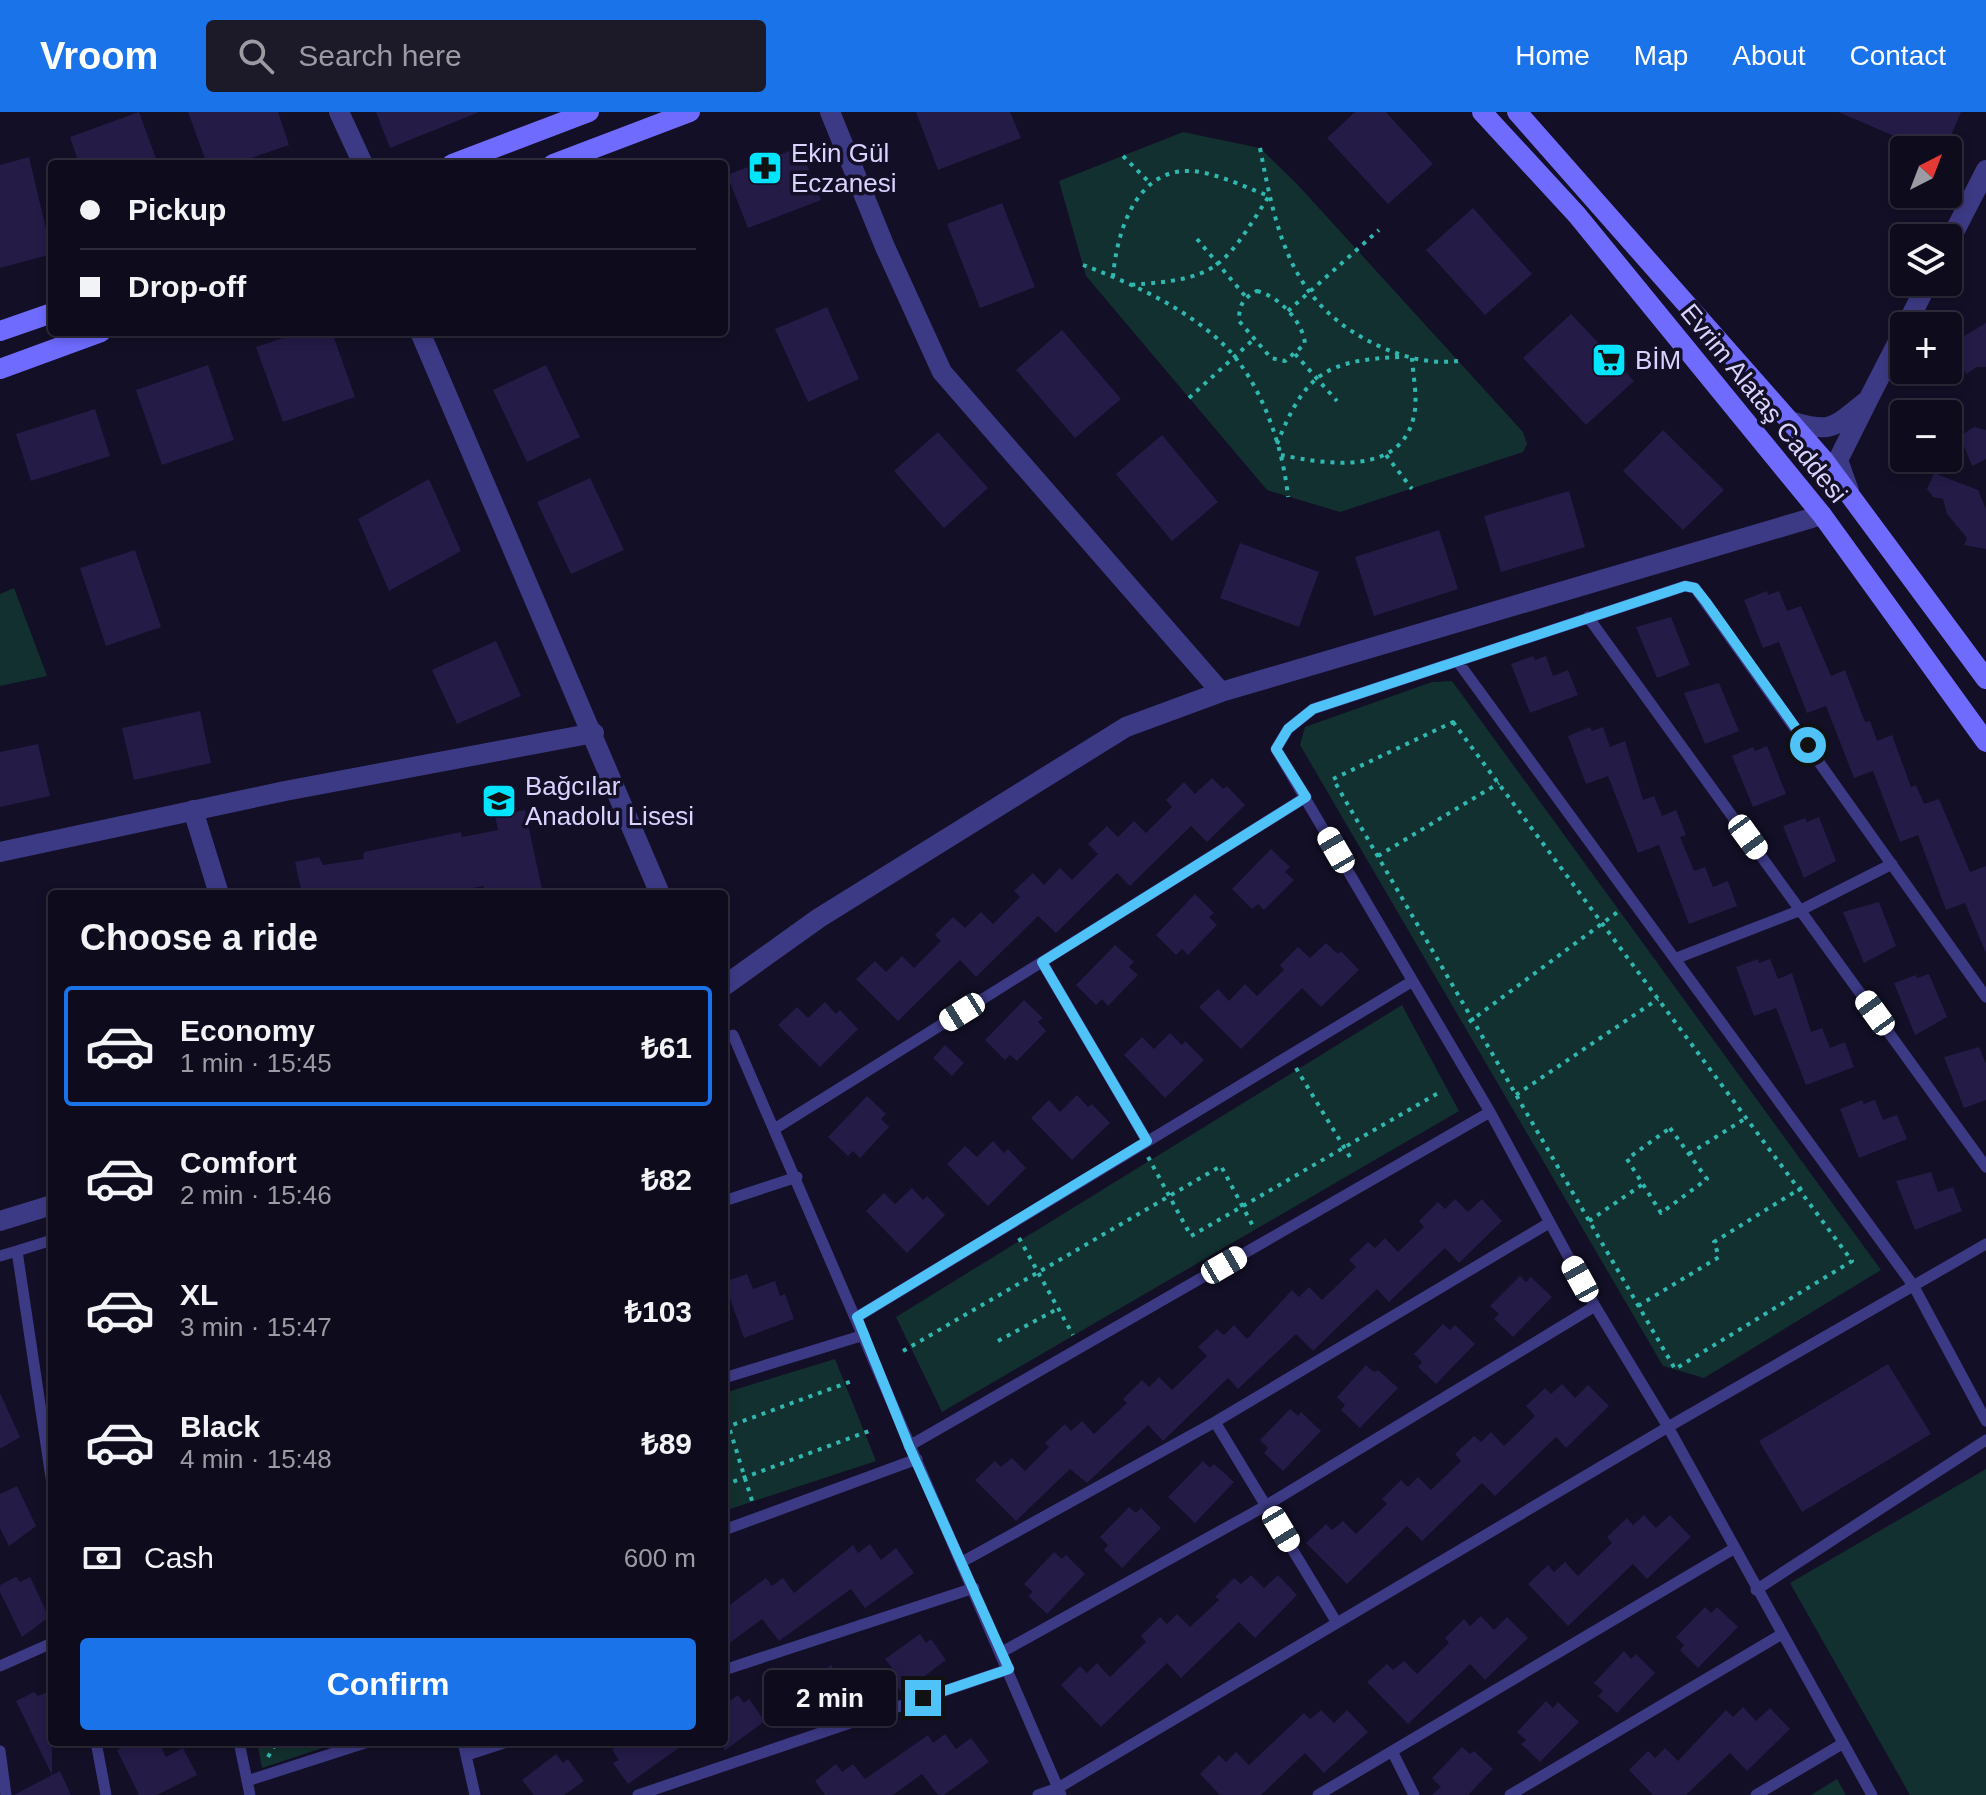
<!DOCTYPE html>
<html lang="en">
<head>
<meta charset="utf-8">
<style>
  :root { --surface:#0e0b1c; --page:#1c1929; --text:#f1f3f6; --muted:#9b9ba3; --line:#2e2b3b; --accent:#1a73e8 }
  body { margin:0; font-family:Arial,sans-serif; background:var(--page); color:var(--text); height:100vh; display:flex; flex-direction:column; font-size:30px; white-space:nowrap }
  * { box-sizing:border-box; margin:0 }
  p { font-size:26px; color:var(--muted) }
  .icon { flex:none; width:44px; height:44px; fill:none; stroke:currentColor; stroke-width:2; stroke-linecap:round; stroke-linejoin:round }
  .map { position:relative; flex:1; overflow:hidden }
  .drawer { position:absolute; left:48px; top:778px; width:680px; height:856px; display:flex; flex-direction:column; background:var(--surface); border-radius:8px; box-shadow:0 4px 12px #0003,0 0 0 2px var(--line) }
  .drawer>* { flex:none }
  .guide { position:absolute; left:48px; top:48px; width:680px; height:176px; border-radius:8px; box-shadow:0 4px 12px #0003,0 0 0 2px var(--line); display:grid; align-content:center; height:176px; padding:0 32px; background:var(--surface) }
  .needle { width:52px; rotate:42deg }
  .tools { position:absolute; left:1890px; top:24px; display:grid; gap:16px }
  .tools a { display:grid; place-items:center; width:72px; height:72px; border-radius:8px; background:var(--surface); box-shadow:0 4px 12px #0003,0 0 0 2px var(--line); font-size:40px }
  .end { position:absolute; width:36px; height:36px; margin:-18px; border:10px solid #4fc3f7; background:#111; box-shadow:0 0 0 4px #111 }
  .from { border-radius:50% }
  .bubble { position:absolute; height:56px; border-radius:8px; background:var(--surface); box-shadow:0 4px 12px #0003,0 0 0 2px var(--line); font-size:26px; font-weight:600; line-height:56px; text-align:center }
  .car { position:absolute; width:24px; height:48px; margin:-24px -12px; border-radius:10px; box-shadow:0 0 6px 2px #0007; background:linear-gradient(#fff 24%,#345 0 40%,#fff 0 76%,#345 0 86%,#fff 0) }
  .guide b { display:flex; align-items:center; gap:28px; height:76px; font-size:30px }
  .guide b+b { border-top:2px solid var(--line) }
  .guide i { width:20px; height:20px; background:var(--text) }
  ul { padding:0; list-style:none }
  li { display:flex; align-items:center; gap:24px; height:120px; margin:0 16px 12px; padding:0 16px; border:4px solid transparent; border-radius:8px }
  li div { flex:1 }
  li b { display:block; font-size:30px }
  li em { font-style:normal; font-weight:600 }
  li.active { border-color:var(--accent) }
  li>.icon { width:72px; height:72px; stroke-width:1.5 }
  h2 { padding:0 32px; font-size:36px; line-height:96px }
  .pay { display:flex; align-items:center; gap:20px; height:88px; padding:0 32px; font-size:30px }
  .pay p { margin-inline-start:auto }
  .cta { display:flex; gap:16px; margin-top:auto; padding:16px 32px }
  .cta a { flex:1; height:92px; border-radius:8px; background:var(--accent); color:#fff; font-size:32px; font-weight:600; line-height:92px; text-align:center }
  header { display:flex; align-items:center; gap:48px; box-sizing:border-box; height:112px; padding:0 40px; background:var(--accent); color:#fff }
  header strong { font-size:38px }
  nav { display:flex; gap:44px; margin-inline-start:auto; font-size:28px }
  .search { width:560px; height:72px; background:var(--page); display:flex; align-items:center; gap:20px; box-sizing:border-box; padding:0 28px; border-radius:8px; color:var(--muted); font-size:30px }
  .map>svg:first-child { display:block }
  .green { fill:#12302f }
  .building { fill:#241b47 }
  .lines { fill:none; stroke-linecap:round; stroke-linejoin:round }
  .path { stroke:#2fb8b0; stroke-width:4; stroke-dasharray:4 6; stroke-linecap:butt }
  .lane { stroke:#3d3a85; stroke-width:11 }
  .street { stroke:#3d3a85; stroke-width:20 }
  .secondary { stroke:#6f6bff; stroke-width:20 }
  .route { stroke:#4fc3f7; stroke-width:10 }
  .labels { text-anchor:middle; stroke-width:7; stroke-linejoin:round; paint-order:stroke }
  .poi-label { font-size:26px; fill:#d9d4ff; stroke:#130f26; text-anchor:start }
  .street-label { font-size:26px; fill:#d9d4ff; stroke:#130f26 }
</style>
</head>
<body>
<header>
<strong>Vroom</strong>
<div class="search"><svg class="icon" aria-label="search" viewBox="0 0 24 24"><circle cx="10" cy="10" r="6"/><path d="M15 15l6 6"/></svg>Search here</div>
<nav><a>Home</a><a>Map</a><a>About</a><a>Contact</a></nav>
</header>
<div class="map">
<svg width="1986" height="1683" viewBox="0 0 1986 1683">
  <rect width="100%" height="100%" fill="#130f26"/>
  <!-- green -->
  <path class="green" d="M1183 20 1260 36 1297 72 1523 320 1527 332 1523 340 1340 400 1267 378 1086 164 1059 69Z
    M14 476 47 564 0 574V482Z
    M1452 569 1881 1158 1704 1266 1663 1254 1300 633 1305 615 1432 570Z
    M1402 893 1459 999 942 1300 896 1205Z
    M835 1247 876 1349 724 1399V1281Z
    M1986 1357V1683H1910L1790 1471Z
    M257 1630H340L262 1656Z
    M1837 1667 1846 1683H1811Z"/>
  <!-- building -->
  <path class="building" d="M139 0 158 52H79L70 25Z
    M188 0H278L289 33 234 52H207Z
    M376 0H477V1L390 36Z
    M916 0H1010L1021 26 938 58Z
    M1355 0H1386L1433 52 1388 92 1327 26Z
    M1838 0H1961L1945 38H1927Z
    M800 35 821 88 748 116 727 63Z
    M29 45 52 142 0 156V53Z
    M1002 91 1035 175 980 196 947 112Z
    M1473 96 1532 162 1485 203 1426 138Z
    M827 195 859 267 808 290 775 217Z
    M1571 202 1634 269 1586 313 1523 246Z
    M1986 211V255H1977L1966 262 1949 233Z
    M1062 218 1121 287 1075 326 1016 258Z
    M301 220H332L355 285 283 310 256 235Z
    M208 253 234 328 162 353 136 278Z
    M546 253 580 325 527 350 493 278Z
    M95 297 110 344 31 369 16 322Z
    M1974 315 1986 318V347L1972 354 1962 329 1963 322Z
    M1663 318 1724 378 1683 418 1623 359Z
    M938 320 988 376 944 416 894 359Z
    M1162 323 1218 390 1172 429 1116 362Z
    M1934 361 1978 378 1986 397V437L1964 433 1967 426 1947 402 1943 387 1933 385 1927 377Z
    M590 366 624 438 571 462 537 390Z
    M429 367 461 439 389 479 358 407Z
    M1569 379 1585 435 1501 460 1484 404Z
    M1439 418 1458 477 1374 504 1355 445Z
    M1240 431 1319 460 1299 515 1220 486Z
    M135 438 161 515 106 534 80 456Z
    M1767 479 1768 483 1779 479 1787 499 1801 494 1831 564 1845 558 1865 610 1870 609 1877 629 1892 623 1911 675 1916 673 1924 692 1939 687 1970 760 1986 754V841L1965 791 1946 798 1918 723 1900 730 1873 659 1854 666 1826 594 1807 601 1779 530 1763 536 1744 488Z
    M1671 505 1690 553 1657 566 1636 515Z
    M496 529 521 584 457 612 432 558Z
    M1533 544 1535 548 1546 544 1553 564 1568 558 1578 583 1530 601 1511 552Z
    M1719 571 1739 619 1705 632 1684 581Z
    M200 599 211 651 134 668 122 616Z
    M1590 615 1592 619 1603 615 1610 635 1625 629 1643 688 1654 684 1662 704 1676 698 1686 723 1680 725 1694 759 1705 755 1713 775 1728 769 1737 794 1689 812 1659 733 1638 741 1608 664 1586 672 1568 624Z
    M38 632 50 684 0 695V640Z
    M1767 634 1786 682 1753 695 1732 644 1753 635 1755 639Z
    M1212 666 1223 677 1227 674 1245 693 1207 730 1191 714 1130 774 1117 761 1056 821 1038 804 976 865 960 848 898 909 856 867 875 849 886 860 902 844 914 856 941 829 935 823 953 805 965 816 981 800 993 812 1020 785 1014 779 1033 761 1044 773 1060 756 1072 768 1098 742 1088 732 1107 714 1118 725 1134 709 1146 721 1172 695 1166 688 1184 670 1195 682Z
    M525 698 543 782H485L483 774 443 782H302L295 750 319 745 323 753 363 747 364 740 461 720 462 725 498 718 495 704Z
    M1819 705 1836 749 1804 766 1783 714 1805 706 1807 710Z
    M1271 737 1290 755 1285 760 1294 768 1264 798 1258 792 1252 797 1232 777Z
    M1195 782 1214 801 1209 805 1217 813 1188 843 1182 837 1176 843 1156 823Z
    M1879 790 1896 834 1864 851 1843 800Z
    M1326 831 1338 842 1341 839 1359 858 1321 895 1302 876 1241 937 1199 895 1218 877 1229 889 1245 872 1257 884 1284 858 1280 853 1298 835 1310 846Z
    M1115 833 1134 850 1129 855 1138 863 1108 894 1102 887 1096 893 1076 873Z
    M1758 847 1759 851 1770 847 1778 867 1792 861 1811 920 1822 916 1830 936 1845 930 1854 955 1806 973 1776 896 1754 904 1736 855Z
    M1929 862 1947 905 1915 923 1894 871 1916 863 1917 866Z
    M1024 888 1043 906 1038 910 1046 919 1017 949 1010 943 1005 948 985 928Z
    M825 890 836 902 840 898 858 917 820 955 778 913 797 895 808 906Z
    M1170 921 1182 933 1185 929 1204 948 1165 986 1124 943 1142 925 1154 937Z
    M945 933 964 951 952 964 933 946Z
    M1979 935 1986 952V988L1964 996 1944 945Z
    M1077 983 1088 995 1092 992 1110 1011 1072 1048 1031 1006 1049 988 1060 1000Z
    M867 984 886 1002 881 1007 889 1015 860 1046 853 1039 848 1044 828 1025Z
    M1862 988 1864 992 1875 988 1883 1008 1897 1003 1907 1027 1859 1046 1840 997Z
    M993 1029 1004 1041 1008 1037 1026 1056 988 1094 947 1052 965 1034 977 1045Z
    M1931 1060 1938 1080 1953 1075 1962 1099 1915 1118 1896 1069Z
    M912 1076 923 1088 927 1084 945 1103 907 1141 866 1099 884 1081 895 1092Z
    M1455 1087 1468 1100 1482 1087 1502 1109 1459 1151 1445 1136 1389 1190 1377 1177 1313 1239 1296 1222 1238 1277 1228 1266 1163 1329 1148 1313 1087 1371 1070 1357 1016 1409 975 1368 995 1349 1001 1355 1012 1346 1025 1359 1049 1335 1045 1331 1065 1312 1071 1319 1082 1309 1094 1322 1127 1291 1123 1287 1142 1268 1149 1275 1159 1265 1172 1278 1207 1244 1198 1235 1217 1217 1224 1223 1234 1213 1247 1227 1292 1178 1299 1185 1309 1175 1322 1188 1356 1155 1349 1148 1368 1130 1375 1136 1385 1126 1398 1140 1424 1115 1419 1109 1438 1090 1445 1097Z
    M747 1162 753 1177 775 1169 780 1184 785 1182 794 1207 744 1226 724 1170Z
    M1520 1164 1526 1170 1531 1165 1552 1185 1513 1225 1494 1207 1499 1202 1490 1194Z
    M1443 1212 1450 1218 1455 1213 1475 1232 1436 1272 1418 1255 1422 1250 1414 1242Z
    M1888 1252 1931 1322 1802 1400 1759 1329Z
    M1366 1253 1374 1260 1378 1258 1398 1276 1360 1316 1341 1298 1345 1293 1337 1285Z
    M1562 1272 1575 1286 1588 1273 1609 1294 1566 1336 1556 1325 1495 1384 1482 1371 1422 1429 1407 1414 1347 1472 1306 1431 1326 1412 1332 1418 1343 1409 1356 1422 1387 1392 1382 1387 1401 1368 1408 1375 1418 1365 1431 1378 1461 1349 1455 1342 1474 1324 1481 1330 1491 1320 1504 1334 1535 1304 1526 1294 1545 1276 1551 1282Z
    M0 1281 20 1325 0 1337Z
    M1290 1297 1298 1304 1301 1300 1321 1319 1283 1359 1264 1341 1268 1336 1260 1328Z
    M1203 1349 1210 1356 1214 1352 1234 1370 1195 1411 1168 1385Z
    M17 1374 36 1414 9 1434 0 1416V1382Z
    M1129 1395 1136 1401 1141 1396 1161 1416 1122 1456 1104 1438 1108 1433 1100 1425Z
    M1644 1403 1656 1416 1670 1403 1691 1425 1647 1467 1633 1452 1568 1514 1528 1472 1548 1453 1554 1460 1565 1450 1578 1464 1612 1431 1607 1425 1627 1406 1633 1413Z
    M870 1432 881 1448 896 1436 914 1461 865 1496 851 1477 779 1529 762 1507 724 1535V1497L766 1466 772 1474 783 1466 794 1481 853 1433 858 1441Z
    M1054 1440 1062 1447 1066 1443 1085 1462 1047 1502 1028 1484 1033 1480 1024 1472Z
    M1251 1463 1264 1476 1278 1463 1297 1483 1255 1526 1239 1510 1181 1566 1167 1551 1101 1615 1061 1573 1080 1554 1087 1561 1097 1551 1110 1565 1146 1530 1141 1524 1160 1505 1167 1512 1177 1502 1190 1515 1219 1488 1215 1485 1234 1466 1241 1472Z
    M16 1465 20 1470 30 1465 49 1505 22 1525 0 1480V1473Z
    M1705 1495 1711 1501 1717 1495 1738 1515 1698 1556 1680 1538 1684 1533 1676 1525Z
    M1481 1504 1494 1518 1507 1505 1528 1526 1485 1568 1470 1552 1408 1612 1367 1570 1387 1552 1393 1558 1404 1549 1417 1562 1449 1531 1445 1526 1464 1507 1470 1514Z
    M920 1522 926 1531 931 1527 946 1548 902 1581 887 1560 892 1556 885 1547Z
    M1624 1539 1631 1547 1636 1542 1655 1561 1617 1601 1598 1584 1603 1579 1594 1571Z
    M831 1553 836 1560 843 1556 860 1579 813 1612 799 1591 804 1587 797 1578Z
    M52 1578V1663L60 1659 71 1683H14L52 1663 16 1589 34 1580 38 1584Z
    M738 1583 744 1591 749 1587 765 1609 724 1639V1593Z
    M1546 1589 1553 1596 1558 1590 1579 1610 1540 1650 1521 1632 1526 1628 1517 1620Z
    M1743 1595 1756 1609 1770 1596 1790 1617 1747 1659 1730 1641 1686 1683H1653L1629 1658 1648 1639 1655 1646 1665 1636 1678 1649 1726 1598 1733 1605Z
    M1321 1598 1334 1611 1347 1598 1368 1620 1324 1661 1305 1641 1261 1683H1220L1200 1662 1219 1643 1226 1650 1236 1640 1249 1653 1304 1601 1310 1607Z
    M945 1622 956 1637 971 1626 989 1650 944 1683H938L922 1662 893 1683H825L815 1669 836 1652 842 1660 853 1652 865 1667 928 1623 933 1631Z
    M133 1630H159L166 1645 183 1636 197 1663 157 1683H139L117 1638Z
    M623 1630H687L628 1672 613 1651 619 1648 612 1638Z
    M1462 1635 1470 1642 1474 1639 1493 1657 1468 1683H1432L1441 1675 1432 1666Z
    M556 1642 563 1651 568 1647 584 1669 564 1683H534L522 1668Z"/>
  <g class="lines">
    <!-- path -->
    <path class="path" d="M1260 36C1277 125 1292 195 1381 235 1406 246 1430 252 1458 249
      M1123 44 1151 72
      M1197 127 1246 185
      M1083 153C1131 171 1186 196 1223 232 1261 269 1283 334 1288 385
      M1113 165C1117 115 1140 46 1205 61 1227 66 1248 76 1269 84 1222 157 1219 167 1129 173
      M1257 179C1278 184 1303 209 1305 232L1285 249 1271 246 1239 209C1239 193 1243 186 1257 179Z
      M1288 199 1379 118
      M1295 242 1337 289
      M1189 286 1254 227
      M1277 332C1305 262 1325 248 1401 245
      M1281 343C1326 352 1402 365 1414 303 1418 286 1413 264 1412 246
      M1386 343 1412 377
      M1453 610 1852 1149 1675 1257 1333 667Z
      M1378 744 1499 671
      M1469 910 1619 799
      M1296 956 1353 1050
      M1516 983 1658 887
      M1670 1016 1707 1067 1661 1101 1627 1047Z
      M1689 1042 1746 1006
      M1148 1045 1191 1124 1440 980
      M1589 1109 1643 1072
      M1019 1126 1073 1223
      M1638 1194 1719 1145 1714 1130 1806 1073
      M998 1229 1059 1196
      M903 1239 1221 1054 1254 1116
      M724 1299 753 1392
      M724 1316 852 1269
      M724 1373 869 1319
      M275 1630V1633L285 1630
      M268 1645 275 1633"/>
    <!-- lane -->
    <path class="lane" d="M1588 505 1986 1055
      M1458 550 1913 1173 1986 1309
      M1677 846 1801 798 1892 752
      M1042 850 1147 1029
      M733 923 1061 1683
      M776 1016 1306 685
      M724 1089 797 1065
      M17 1139 52 1128
      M0 1144 17 1139 52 1372
      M857 1205 1411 870
      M724 1266 864 1223
      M1215 1310 1337 1511
      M909 1334 1490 1000
      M724 1418 917 1347
      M962 1450 1215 1310 1549 1111
      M1756 1478 1986 1328
      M1002 1540 1267 1393 1595 1194
      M0 1554 52 1531
      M724 1558 974 1476
      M96 1630 106 1683
      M239 1630 250 1683
      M463 1630 475 1683
      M0 1639 6 1683
      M1393 1641 1414 1683
      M467 1643 507 1630
      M247 1669 368 1630
      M638 1683 1009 1557
      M1038 1683 1058 1676 1668 1315 1986 1132
      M1318 1683 1735 1436
      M1510 1683 1782 1522
      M1756 1683 1842 1632
      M1872 1683 1668 1315 1595 1194 1490 1000 1276 637 1288 617 1313 597 1685 474 1695 476 1986 885"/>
    <!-- street -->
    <path class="street" d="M339 0 363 52
      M830 0 885 135 942 260 1221 580
      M1948 132 1986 58
      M1906 214 1928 170
      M420 220 660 782
      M1868 288 1904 218
      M1790 309C1834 322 1833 315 1868 288L1838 348 1849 379
      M193 698 219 782
      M0 740 285 679 594 621
      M724 874 819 806 1126 615 1221 580 1822 403
      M0 1109 52 1093"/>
    <!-- secondary -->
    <path class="secondary" d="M1482 0 1577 103 1822 403 1986 630
      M1517 0 1823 347 1986 567
      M452 52 589 0
      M553 52 690 0
      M0 219 52 201
      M0 257 101 220"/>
  </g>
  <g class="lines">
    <!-- route -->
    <path class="route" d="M923 1586 1009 1557 909 1334 857 1205 1147 1029 1042 850 1306 685 1276 637 1288 617 1313 597 1685 474 1695 476 1706 490 1808 633"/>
  </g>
  <!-- icons -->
  <defs>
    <g id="pharmacy-square" transform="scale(1.8)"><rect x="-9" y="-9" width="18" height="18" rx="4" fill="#00e5ff" stroke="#130f26"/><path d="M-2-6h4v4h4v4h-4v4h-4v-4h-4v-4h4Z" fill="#111"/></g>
    <g id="supermarket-square" transform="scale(1.8)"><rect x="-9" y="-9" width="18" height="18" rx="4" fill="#00e5ff" stroke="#130f26"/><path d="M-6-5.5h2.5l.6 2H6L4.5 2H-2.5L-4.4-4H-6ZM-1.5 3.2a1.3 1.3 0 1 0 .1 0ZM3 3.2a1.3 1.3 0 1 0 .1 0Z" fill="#111"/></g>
    <g id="school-square" transform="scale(1.8)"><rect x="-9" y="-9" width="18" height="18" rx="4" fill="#00e5ff" stroke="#130f26"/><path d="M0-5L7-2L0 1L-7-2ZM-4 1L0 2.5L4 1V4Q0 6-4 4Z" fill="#111"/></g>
  </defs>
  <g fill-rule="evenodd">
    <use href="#pharmacy-square" x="765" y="56"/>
    <use href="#supermarket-square" x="1609" y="248"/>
    <use href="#school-square" x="499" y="689"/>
  </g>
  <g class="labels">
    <!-- poi labels -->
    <g class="poi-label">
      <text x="791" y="50">Ekin Gül<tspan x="791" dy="30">Eczanesi</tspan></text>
      <text x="1635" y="257">BİM</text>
      <text x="525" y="683">Bağcılar<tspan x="525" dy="30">Anadolu Lisesi</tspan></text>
    </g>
    <!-- street labels -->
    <g class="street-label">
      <text transform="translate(1764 291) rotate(51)" y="9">Evrim Alataş Caddesi</text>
    </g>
  </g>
</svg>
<div class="tools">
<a><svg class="needle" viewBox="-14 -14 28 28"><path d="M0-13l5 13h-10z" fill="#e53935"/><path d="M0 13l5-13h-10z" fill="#9b9ba3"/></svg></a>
<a><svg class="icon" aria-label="layers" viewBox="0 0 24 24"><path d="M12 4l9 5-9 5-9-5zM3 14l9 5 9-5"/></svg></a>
<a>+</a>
<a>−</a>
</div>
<i class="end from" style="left:1808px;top:633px"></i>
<i class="end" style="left:923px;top:1586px"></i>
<div class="bubble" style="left:764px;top:1558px;width:132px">2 min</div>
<i class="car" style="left:1748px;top:725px;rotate:144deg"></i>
<i class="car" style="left:1336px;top:738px;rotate:330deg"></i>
<i class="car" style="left:962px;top:900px;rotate:238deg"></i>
<i class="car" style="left:1875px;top:901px;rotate:324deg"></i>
<i class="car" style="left:1224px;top:1153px;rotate:60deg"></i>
<i class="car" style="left:1580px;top:1167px;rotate:331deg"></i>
<i class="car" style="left:1281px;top:1417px;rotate:149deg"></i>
<div class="guide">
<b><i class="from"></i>Pickup</b>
<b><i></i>Drop-off</b>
</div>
<section class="drawer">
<h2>Choose a ride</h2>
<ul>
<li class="active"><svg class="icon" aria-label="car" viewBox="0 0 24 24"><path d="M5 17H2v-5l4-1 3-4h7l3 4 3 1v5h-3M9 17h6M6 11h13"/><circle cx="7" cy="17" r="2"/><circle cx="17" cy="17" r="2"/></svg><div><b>Economy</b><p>1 min · 15:45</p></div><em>₺61</em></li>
<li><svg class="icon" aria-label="car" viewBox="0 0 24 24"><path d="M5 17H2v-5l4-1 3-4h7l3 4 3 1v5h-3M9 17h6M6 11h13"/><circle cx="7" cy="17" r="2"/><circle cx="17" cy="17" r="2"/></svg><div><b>Comfort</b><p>2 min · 15:46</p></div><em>₺82</em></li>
<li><svg class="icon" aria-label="car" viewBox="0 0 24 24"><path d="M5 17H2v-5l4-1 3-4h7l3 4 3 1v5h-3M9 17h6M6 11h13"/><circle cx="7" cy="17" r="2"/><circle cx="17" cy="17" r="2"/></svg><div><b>XL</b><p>3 min · 15:47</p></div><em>₺103</em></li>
<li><svg class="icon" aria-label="car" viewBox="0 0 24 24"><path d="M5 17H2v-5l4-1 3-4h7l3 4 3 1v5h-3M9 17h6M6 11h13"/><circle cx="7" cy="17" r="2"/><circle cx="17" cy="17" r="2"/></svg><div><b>Black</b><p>4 min · 15:48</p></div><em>₺89</em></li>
</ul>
<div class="pay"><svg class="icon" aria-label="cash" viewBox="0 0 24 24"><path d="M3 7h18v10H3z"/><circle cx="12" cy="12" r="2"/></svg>Cash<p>600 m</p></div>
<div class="cta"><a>Confirm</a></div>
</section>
</div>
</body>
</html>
